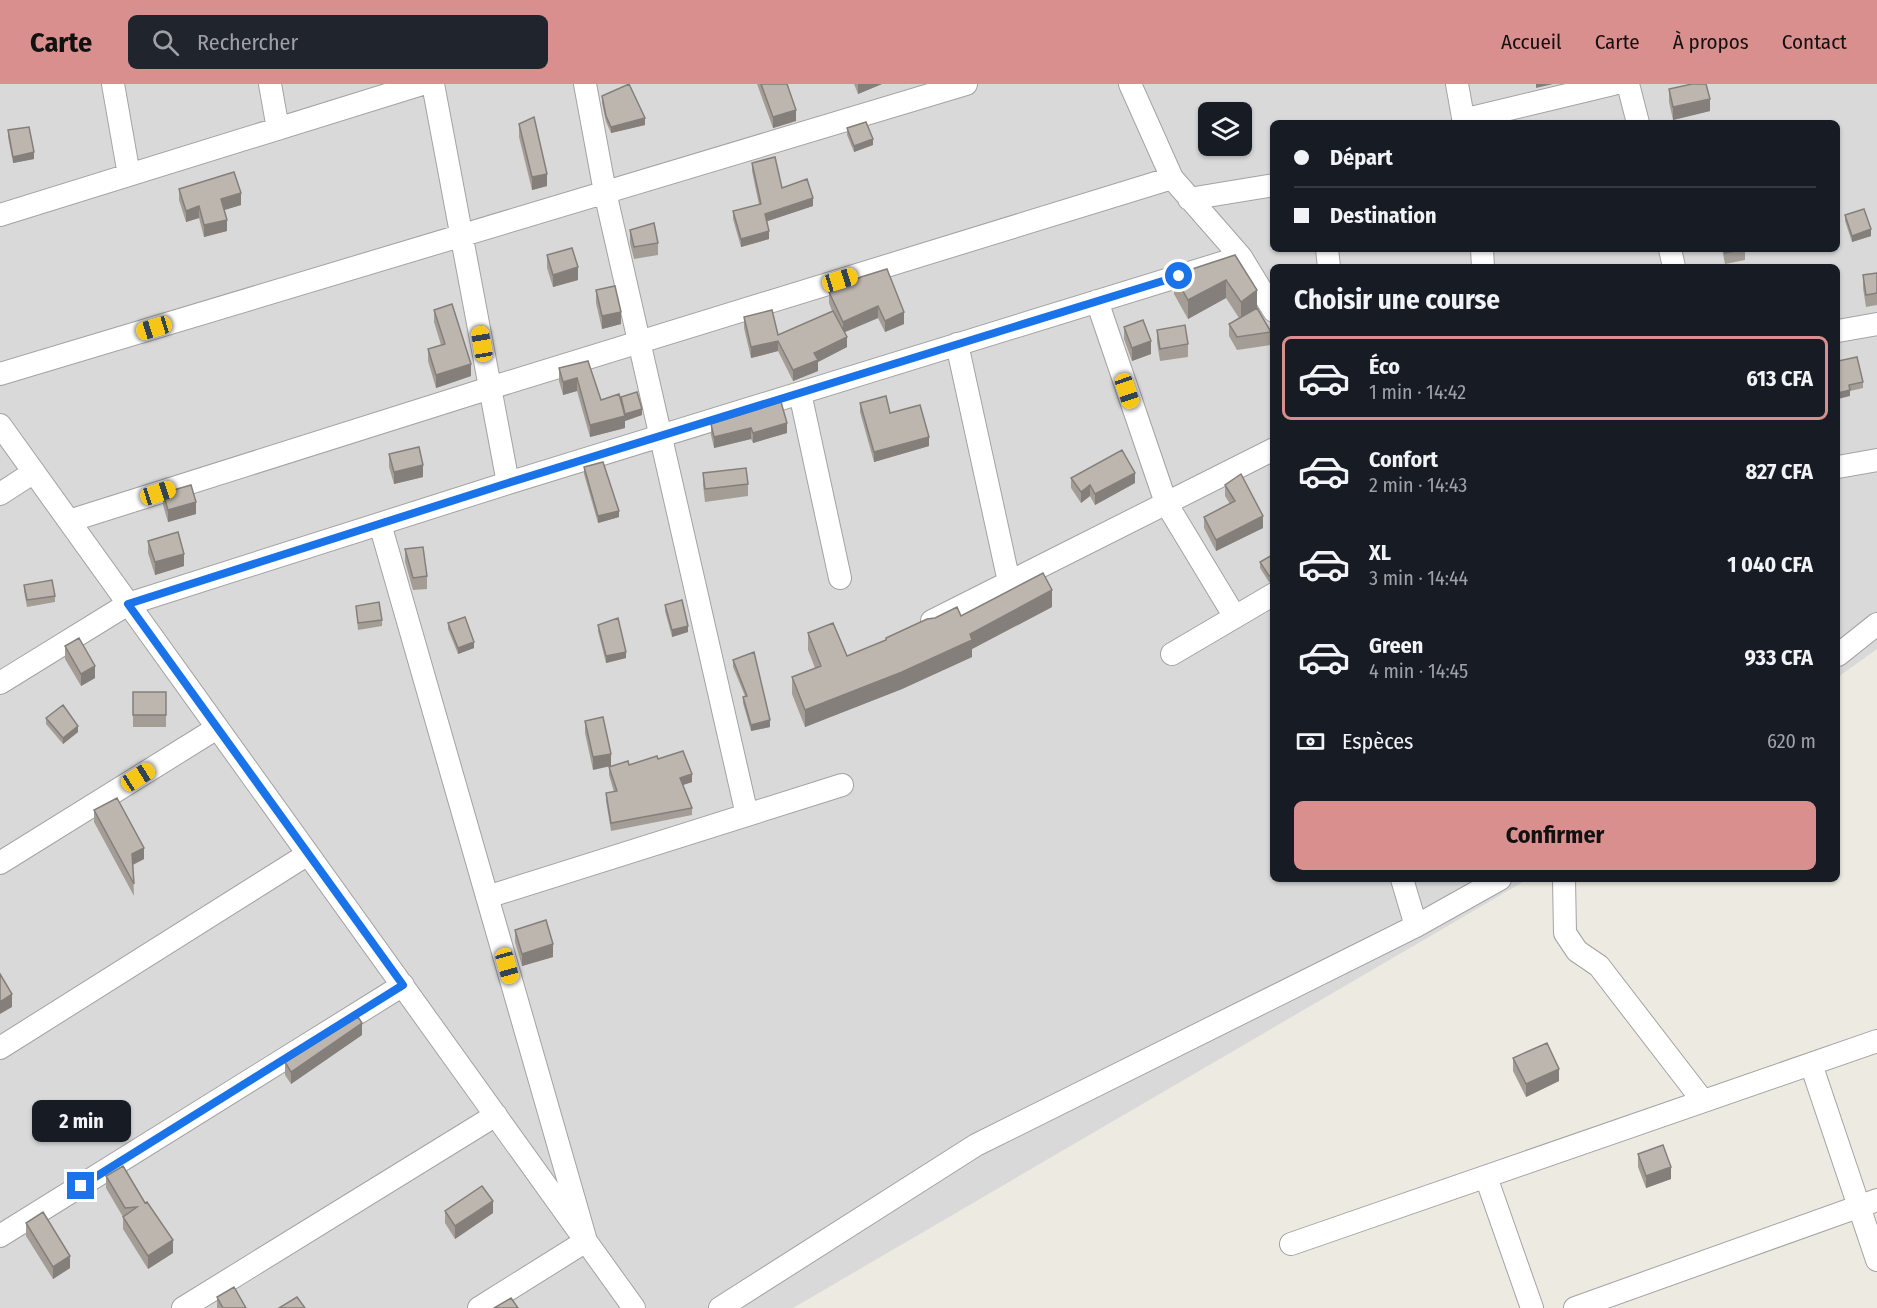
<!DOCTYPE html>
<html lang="fr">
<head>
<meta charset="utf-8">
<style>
  :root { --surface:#171b24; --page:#20242c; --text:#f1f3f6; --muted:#9ea1a6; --line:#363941; --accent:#d98f8d }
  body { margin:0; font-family:"Fira Sans Condensed",sans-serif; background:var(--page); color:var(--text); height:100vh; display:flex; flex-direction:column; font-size:22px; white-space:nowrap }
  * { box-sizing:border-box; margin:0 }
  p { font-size:20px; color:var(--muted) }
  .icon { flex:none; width:33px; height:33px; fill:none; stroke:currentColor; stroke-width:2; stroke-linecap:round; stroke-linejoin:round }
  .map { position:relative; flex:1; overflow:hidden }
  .drawer { position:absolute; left:1270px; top:180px; width:570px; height:618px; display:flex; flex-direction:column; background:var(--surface); border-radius:9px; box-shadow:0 2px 4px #0004 }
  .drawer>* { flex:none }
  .guide { position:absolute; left:1270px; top:36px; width:570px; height:132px; border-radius:9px; box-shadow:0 2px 4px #0004; display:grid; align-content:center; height:132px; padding:0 24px; background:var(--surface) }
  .tools { position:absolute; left:1198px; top:18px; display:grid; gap:12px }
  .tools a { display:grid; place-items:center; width:54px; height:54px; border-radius:9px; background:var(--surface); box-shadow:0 2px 4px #0004; font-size:30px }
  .end { position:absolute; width:27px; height:27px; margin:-14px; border:8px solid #1a73e8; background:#fff; box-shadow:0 0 0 3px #fff }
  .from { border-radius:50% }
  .bubble { position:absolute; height:42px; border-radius:9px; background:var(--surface); box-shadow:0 2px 4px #0004; font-size:20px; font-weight:700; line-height:42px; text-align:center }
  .car { position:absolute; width:18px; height:36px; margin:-18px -9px; border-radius:8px; box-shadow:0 0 4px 2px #0007; background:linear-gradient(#f5c518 24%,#345 0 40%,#f5c518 0 76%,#345 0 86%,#f5c518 0) }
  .guide b { display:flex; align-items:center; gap:21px; height:57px; font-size:22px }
  .guide b+b { border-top:2px solid var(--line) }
  .guide i { width:15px; height:15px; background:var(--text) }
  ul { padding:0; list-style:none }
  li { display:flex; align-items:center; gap:18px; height:84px; margin:0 12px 9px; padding:0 12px; border:3px solid transparent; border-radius:9px }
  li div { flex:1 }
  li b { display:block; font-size:22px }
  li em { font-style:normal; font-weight:700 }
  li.on { border-color:var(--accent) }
  li>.icon { width:54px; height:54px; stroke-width:1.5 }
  h2 { padding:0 24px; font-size:27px; line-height:72px }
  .pay { display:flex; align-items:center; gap:15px; height:66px; padding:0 24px; font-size:22px }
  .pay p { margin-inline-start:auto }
  .primary-button { display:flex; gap:12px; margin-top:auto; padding:12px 24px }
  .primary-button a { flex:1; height:69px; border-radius:9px; background:var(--accent); color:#111; font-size:24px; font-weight:700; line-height:69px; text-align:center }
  header { display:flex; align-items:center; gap:36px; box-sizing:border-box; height:84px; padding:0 30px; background:var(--accent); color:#111 }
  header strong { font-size:28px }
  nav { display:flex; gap:33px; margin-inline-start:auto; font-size:21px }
  .search { width:420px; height:54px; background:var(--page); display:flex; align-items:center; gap:15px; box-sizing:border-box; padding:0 21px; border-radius:9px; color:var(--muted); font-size:22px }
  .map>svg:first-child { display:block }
  .residential { fill:#dad9d9; fill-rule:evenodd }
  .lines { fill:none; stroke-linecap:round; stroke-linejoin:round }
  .street-casing { stroke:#a3a3a3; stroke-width:24 }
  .street { stroke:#fff; stroke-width:22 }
  .wall { fill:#a39d96 }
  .shaded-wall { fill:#847f7a }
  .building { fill:#bdb6af; stroke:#847f7a; stroke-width:1.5 }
  .route { stroke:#1a73e8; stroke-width:8 }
</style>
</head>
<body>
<header>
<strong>Carte</strong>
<div class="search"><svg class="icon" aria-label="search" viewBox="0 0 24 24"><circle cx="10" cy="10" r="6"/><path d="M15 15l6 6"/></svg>Rechercher</div>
<nav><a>Accueil</a><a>Carte</a><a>À propos</a><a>Contact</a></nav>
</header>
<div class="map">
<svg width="1877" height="1224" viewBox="0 0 1877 1224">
  <rect width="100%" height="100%" fill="#edeae2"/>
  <!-- residential -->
  <path class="residential" d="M0 0H1877V565L1838 593V183H1274V795H1528L793 1224H0ZM1209 28H1242V62H1209ZM1274 39H1838V165H1274Z"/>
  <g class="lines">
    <!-- street casing -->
    <g class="street-casing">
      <path id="street" d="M113 0 129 91
        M270 0 278 45
        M433 0 508 399
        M585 0 605 108 747 731
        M1130 0 1172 94 1241 173 1274 227
        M1457 0 1464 39
        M1628 0 1638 39
        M1463 36 1613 0
        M1189 115 1274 101
        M0 131 422 0
        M1327 165 1329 183
        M1482 165 1483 183
        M1670 165 1674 183
        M1097 217 1166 419 1235 533
        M1838 247 1877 240
        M957 260 1009 498
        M0 290 966 0
        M800 309 840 494
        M0 341 634 1224
        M1838 383 1877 376
        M0 410 34 388
        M69 437 490 304 1172 94
        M380 440 586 1157 479 1224
        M932 537 1274 365
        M1172 570 1274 510
        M1838 571 1877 540
        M0 599 128 520 508 399 1241 173
        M0 779 217 644
        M1402 795 1416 842
        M1564 795 1565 849 1577 867 1599 882 1703 1017
        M487 813 842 701
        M0 964 308 770
        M1811 980 1877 1176
        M1486 1093 1532 1224
        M0 1152 403 901
        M1291 1160 1877 957
        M183 1224 496 1031
        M720 1224 976 1061 1416 842 1500 795
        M1575 1224 1877 1116"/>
    </g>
    <!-- street -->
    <use href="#street" class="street"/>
  </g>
  <!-- wall -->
  <path class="wall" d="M757 0H787L796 37 773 44Z
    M854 0H882L858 10Z
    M1669 5 1710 27 1673 36 1669 18Z
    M602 12 645 41 611 49 606 38 602 19Z
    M519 40 547 102 532 106 519 53Z
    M847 44 873 61 854 68 847 51Z
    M8 46 34 75 13 79 8 53Z
    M752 79 782 104 813 122 767 137 769 155 741 163 733 135V127L759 121 752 87Z
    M179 105 241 121 224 126 227 147 204 153 199 134 186 138 179 116Z
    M1845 131 1871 152 1852 158 1845 137Z
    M630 146 658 159V171L634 175 630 159Z
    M1722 165H1745V176L1725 180Z
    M547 171 578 196 553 203 547 184Z
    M1235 171 1257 224 1271 248V261L1237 266 1229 252V240L1239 234 1226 214 1188 235 1174 210V191Z
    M1877 189V221L1866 223 1863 204V191Z
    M861 193 904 240 885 248 878 234 844 248 847 263 818 278V287L793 297 778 267 751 274 744 244V233L778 251 832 227 829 219V208Z
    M596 206 621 240 602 245 596 219Z
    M434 226 471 292 436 304 428 277V265L441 261 434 238Z
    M1124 243 1151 270 1132 277 1124 255Z
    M1157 246 1188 260V273L1160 277 1157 258Z
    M588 277 601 316 621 318V313L642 331 625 337V334V344L590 353 577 307 563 311 559 297V284Z
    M1838 277 1863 298V304L1850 307V312Z
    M860 319 890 329 929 362 874 378 860 328Z
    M711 340 787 349 753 359 751 355 714 364 711 351Z
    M389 370 423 393 394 400 389 383Z
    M584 383 619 433 598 439 584 390Z
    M703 389 748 400V412L705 418 703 401Z
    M1071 394 1135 399 1095 421 1090 412 1081 419 1071 404Z
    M1225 401 1263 444 1216 467 1204 444V433L1230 420 1225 412Z
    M163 409 196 430 168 438 163 421Z
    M148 457 184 482 155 491 148 469Z
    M405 465 427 492V505L413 506 405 478Z
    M1274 470V497L1269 498 1260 484V478Z
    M24 501 55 512V518L27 523 24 507Z
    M665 521 688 548 672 553 665 527Z
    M356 522 382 536V542L358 546Z
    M1052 523 972 565V573L902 605 805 643 792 610V593L815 584 808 566V549L847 572 886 556V554L961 532Z
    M448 539 474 564 458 570 448 545Z
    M598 541 626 574 606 579 598 547Z
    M65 562 95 594 81 602 65 575Z
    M733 576 770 643 751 647 743 619V613L745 612 733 583Z
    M133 608H166V643H133Z
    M603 633 593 686 585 649V637Z
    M46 634 78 648 63 660 46 640Z
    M658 675 692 698 683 701 692 724V731L611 747 606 717V709L614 708 609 691V683L629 681Z
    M94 726 144 775 133 781 134 812 94 738Z
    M515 846 553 873 522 882 515 858Z
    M362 951 291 1000 285 991V978Z
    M1513 974 1559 997 1526 1013 1513 987Z
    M1638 1070 1671 1095 1646 1104 1638 1083Z
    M123 1082 173 1169 148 1185 123 1145V1133L106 1104V1092Z
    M445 1127 493 1129 455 1155 445 1139Z
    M26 1139 70 1184 53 1195 26 1152Z
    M217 1213 246 1224H217Z"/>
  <!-- shaded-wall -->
  <path class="shaded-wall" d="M858 0H882L858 10Z
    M1536 0H1553L1536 4Z
    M1710 15V27L1673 36V23Z
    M796 26V37L773 44V33Z
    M645 34V41L611 49V43Z
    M873 55V61L854 68V62Z
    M34 68V75L13 79V73Z
    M547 90V102L532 106V93Z
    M241 109V121L221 127V115Z
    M813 114V122L765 138V130Z
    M199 122V134L186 138V127Z
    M227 136V147L204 153V141Z
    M1871 145V152L1852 158V152Z
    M769 147V155L741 163V155Z
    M578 183V196L553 203V191Z
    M1226 196V214L1188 235V216Z
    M1257 206V225L1241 237V218Z
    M878 222V234L843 249V238Z
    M621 228V240L602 245V232Z
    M904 228V240L885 248V237Z
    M847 253V263L818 278V287L793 297V286L814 269Z
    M778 257V267L751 274V263Z
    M1151 257V270L1132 277V264Z
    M471 280V292L436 304V291Z
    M577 294V307L563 311V298Z
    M1850 306V312L1838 315V309Z
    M642 325V331L625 337V330Z
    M625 332V344L590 353V341Z
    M787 339V349L753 359V349Z
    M751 344V355L714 364V353Z
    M929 353V362L874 378V368Z
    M423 381V393L394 400V388Z
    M1135 389V399L1095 421V410Z
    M1090 401V412L1081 419V408Z
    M196 418V430L168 438V426Z
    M619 427V433L598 439V432Z
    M1263 432V444L1216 467V456Z
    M184 470V482L155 491V478Z
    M1052 506V523L972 565V573L902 605 805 643V626L970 550Z
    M688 542V548L672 553V546Z
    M474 558V564L458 570V564Z
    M626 568V574L606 579V572Z
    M95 582V594L81 602V590Z
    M770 636V643L751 647V641Z
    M78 642V648L63 660V654Z
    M611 670V682L593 686V673Z
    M692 690V698L680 702V694Z
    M144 764V775L132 781V770Z
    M553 860V873L522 882V870Z
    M12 910V923L0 930V918Z
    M362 939V951L291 1000V988Z
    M1559 985V997L1526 1013V1000Z
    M1671 1083V1095L1646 1104V1092Z
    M493 1117V1129L455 1155V1142Z
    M173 1156V1169L148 1185V1172Z
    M70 1172V1184L53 1195V1183Z"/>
  <!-- building -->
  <path class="building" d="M629 0 645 34 611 43 606 32 602 12Z
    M761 0H787L796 26 773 33Z
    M1692 0H1706L1710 15 1673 23 1669 5Z
    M534 33 547 90 532 93 519 40Z
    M866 38 873 55 854 62 847 44Z
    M29 43 34 68 13 73 8 46Z
    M775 73 782 104 807 95 813 114 765 130 769 147 741 155 733 127 761 120 752 79Z
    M234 88 241 109 221 115 227 136 204 141 199 122 186 127 179 105Z
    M1864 125 1871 145 1852 152 1845 131Z
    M654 139 658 159 634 163 630 146Z
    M572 164 578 183 553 191 547 171Z
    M1724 165H1745L1725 169Z
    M1235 171 1257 206 1241 218 1226 196 1188 216 1174 191Z
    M887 185 904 228 885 237 878 222 843 238 829 208 861 193Z
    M1877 189V209L1866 211 1863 191Z
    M615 202 621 228 602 232 596 206Z
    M452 220 471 280 436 291 428 265 445 260 434 226Z
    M1257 224 1271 248 1237 253 1229 240Z
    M772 226 778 251 833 227 847 253 814 269 818 276 793 286 778 257 751 263 744 233Z
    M1143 236 1151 257 1132 264 1124 243Z
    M1185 241 1188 260 1160 265 1157 246Z
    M1857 273 1863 298 1849 301 1850 306 1838 309V277Z
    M588 277 601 316 619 310 625 332 590 341 577 294 563 298 559 284Z
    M637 308 642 325 625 330 621 313Z
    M886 312 890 329 920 321 929 353 874 368 860 319Z
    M781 318 787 339 753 349 751 344 714 353 711 340Z
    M419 363 423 381 394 388 389 370Z
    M1122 366 1135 389 1095 410 1090 401 1081 408 1071 394Z
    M603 378 619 427 598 432 584 383Z
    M746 384 748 400 705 405 703 389Z
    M1241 390 1263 432 1216 456 1204 433 1235 417 1225 401Z
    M191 401 196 418 168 426 163 409Z
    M178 448 184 470 155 478 148 457Z
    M423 463 427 492 413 494 405 465Z
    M1274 470V491L1269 492 1260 478Z
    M1043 489 1052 506 970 550 972 556 902 588 805 626 792 593 821 582 808 549 833 539 847 572 886 556V554L927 535 935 534 957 523 961 532Z
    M52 496 55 512 27 516 24 501Z
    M682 516 688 542 672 546 665 521Z
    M379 518 382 536 358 539 356 522Z
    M465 533 474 558 458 564 448 539Z
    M618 534 626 568 606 572 598 541Z
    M79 554 95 582 81 590 65 562Z
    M754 568 770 636 751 641 743 613 747 612 733 576Z
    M133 608H166V631H133Z
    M63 621 78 642 63 654 46 634Z
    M603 633 611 670 593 673 585 637Z
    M683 667 692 690 680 694 692 724 611 739 606 709 617 707 609 683 628 677 629 681 657 672 658 675Z
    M117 714 144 764 132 770 134 800 94 726Z
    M546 836 553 860 522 870 515 846Z
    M0 890 12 910 0 918Z
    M358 933 362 939 291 988 285 978Z
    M1547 959 1559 985 1526 1000 1513 974Z
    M1663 1061 1671 1083 1646 1092 1638 1070Z
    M123 1082 145 1119 147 1118 173 1156 148 1172 123 1133 137 1123 125 1124 106 1092Z
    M482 1102 493 1117 455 1142 445 1127Z
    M43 1128 70 1172 53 1183 26 1139Z
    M234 1203 246 1224H223L217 1213Z
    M297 1213 305 1224H279Z
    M511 1214 518 1224H494Z"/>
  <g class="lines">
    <!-- route -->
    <path class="route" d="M81 1102 403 901 128 520 508 399 1179 192"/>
  </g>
</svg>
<div class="tools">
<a><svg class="icon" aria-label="layers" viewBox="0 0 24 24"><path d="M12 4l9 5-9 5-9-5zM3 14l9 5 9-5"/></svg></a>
</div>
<i class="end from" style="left:1179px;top:192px"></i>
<i class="end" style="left:81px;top:1102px"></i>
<div class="bubble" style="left:32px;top:1016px;width:99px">2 min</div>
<i class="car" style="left:840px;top:196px;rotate:73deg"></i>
<i class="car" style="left:154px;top:244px;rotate:253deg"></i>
<i class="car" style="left:482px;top:260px;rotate:350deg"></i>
<i class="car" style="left:1127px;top:307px;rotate:161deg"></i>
<i class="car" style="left:158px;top:409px;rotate:72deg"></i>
<i class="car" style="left:138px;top:693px;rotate:58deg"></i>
<i class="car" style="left:507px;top:882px;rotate:164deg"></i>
<div class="guide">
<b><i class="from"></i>Départ</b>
<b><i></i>Destination</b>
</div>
<section class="drawer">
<h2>Choisir une course</h2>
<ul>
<li class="on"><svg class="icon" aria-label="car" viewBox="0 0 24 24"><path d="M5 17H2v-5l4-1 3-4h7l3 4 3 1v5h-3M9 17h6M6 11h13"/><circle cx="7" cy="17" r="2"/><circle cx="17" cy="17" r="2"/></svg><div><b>Éco</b><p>1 min · 14:42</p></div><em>613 CFA</em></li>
<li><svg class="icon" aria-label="car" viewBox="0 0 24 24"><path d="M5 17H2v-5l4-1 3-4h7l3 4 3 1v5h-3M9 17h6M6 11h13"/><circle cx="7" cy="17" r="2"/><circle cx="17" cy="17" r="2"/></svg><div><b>Confort</b><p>2 min · 14:43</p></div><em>827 CFA</em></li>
<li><svg class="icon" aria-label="car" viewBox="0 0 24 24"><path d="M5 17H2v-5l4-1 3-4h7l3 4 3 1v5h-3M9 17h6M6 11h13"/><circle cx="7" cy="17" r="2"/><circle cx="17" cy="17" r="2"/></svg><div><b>XL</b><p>3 min · 14:44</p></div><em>1 040 CFA</em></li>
<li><svg class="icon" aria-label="car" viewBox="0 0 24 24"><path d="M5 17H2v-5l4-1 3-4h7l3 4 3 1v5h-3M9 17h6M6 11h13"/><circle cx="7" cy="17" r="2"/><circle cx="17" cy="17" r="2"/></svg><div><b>Green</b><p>4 min · 14:45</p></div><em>933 CFA</em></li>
</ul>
<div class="pay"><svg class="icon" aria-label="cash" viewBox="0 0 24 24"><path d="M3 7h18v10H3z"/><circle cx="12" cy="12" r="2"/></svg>Espèces<p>620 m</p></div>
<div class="primary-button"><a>Confirmer</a></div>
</section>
</div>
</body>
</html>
